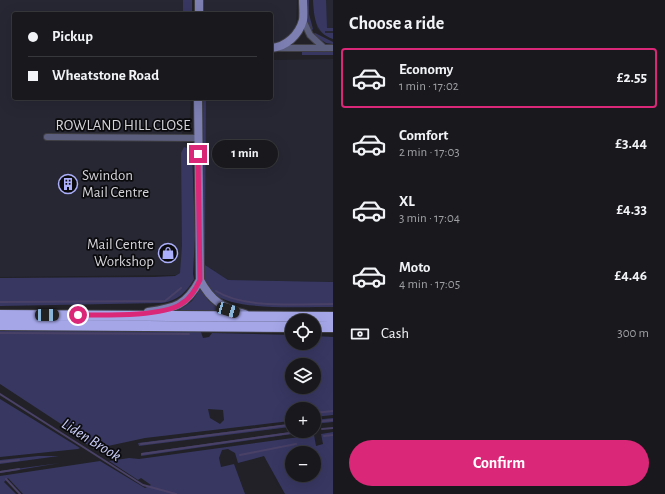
<!DOCTYPE html>
<html lang="en">
<head>
<meta charset="utf-8">
<style>
  :root { --surface:#19191d; --page:#26262a; --text:#f1f3f6; --muted:#9fa0a4; --line:#37383b; --accent:#db2777 }
  body { margin:0; font-family:"Alegreya Sans",sans-serif; background:var(--page); color:var(--text); height:100vh; display:flex; flex-direction:column; font-size:15px; white-space:nowrap }
  * { box-sizing:border-box; margin:0 }
  p { font-size:13px; color:var(--muted) }
  .icon { flex:none; width:22px; height:22px; fill:none; stroke:currentColor; stroke-width:2; stroke-linecap:round; stroke-linejoin:round }
  .map { position:relative; flex:1; overflow:hidden }
  .side { display:flex; flex-direction:column; background:var(--surface); width:332px }
  .side>* { flex:none }
  .banner { position:absolute; left:12px; top:12px; width:261px; height:88px; border-radius:4px; box-shadow:0 4px 16px #0002,0 0 0 1px var(--line); display:grid; align-content:center; height:88px; padding:0 16px; background:var(--surface) }
  .fabs { position:absolute; left:285px; top:314px; display:grid; gap:8px }
  .fabs a { display:grid; place-items:center; width:36px; height:36px; border-radius:50%; background:var(--surface); box-shadow:0 4px 16px #0002,0 0 0 1px var(--line); font-size:20px }
  .end { position:absolute; width:18px; height:18px; margin:-9px; border:5px solid #db2777; background:#fff; box-shadow:0 0 0 2px #fff }
  .from { border-radius:50% }
  .bubble { position:absolute; height:28px; border-radius:14px; background:var(--surface); box-shadow:0 4px 16px #0002,0 0 0 1px var(--line); font-size:13px; font-weight:600; line-height:28px; text-align:center }
  .car { position:absolute; width:12px; height:24px; margin:-12px -6px; border-radius:5px; box-shadow:0 0 3px 1px #0007; background:linear-gradient(#222 24%,#8ab4d8 0 40%,#222 0 76%,#8ab4d8 0 86%,#222 0) }
  .banner b { display:flex; align-items:center; gap:14px; height:38px; font-size:15px }
  .banner b+b { border-top:1px solid var(--line) }
  .banner i { width:10px; height:10px; background:var(--text) }
  ul { padding:0; list-style:none }
  li { display:flex; align-items:center; gap:12px; height:60px; margin:0 8px 6px; padding:0 8px; border:2px solid transparent; border-radius:4px }
  li div { flex:1 }
  li b { display:block; font-size:15px }
  li em { font-style:normal; font-weight:600 }
  li.current { border-color:var(--accent) }
  li>.icon { width:36px; height:36px; stroke-width:1.5 }
  h2 { padding:0 16px; font-size:18px; line-height:48px }
  .pay { display:flex; align-items:center; gap:10px; height:44px; padding:0 16px; font-size:15px }
  .pay p { margin-inline-start:auto }
  .action { display:flex; gap:8px; margin-top:auto; padding:8px 16px }
  .action a { flex:1; height:46px; border-radius:24px; background:var(--accent); color:#fff; font-size:16px; font-weight:600; line-height:46px; text-align:center }
  main { display:flex; flex:1; min-height:0 }
  .map>svg:first-child { display:block }
  .built { fill:#262733 }
  .green { fill:#373762; fill-rule:evenodd }
  .lines { fill:none; stroke-linecap:round; stroke-linejoin:round }
  .stream { stroke:#494166; stroke-width:2 }
  .minor-casing { stroke:#3e3e43; stroke-width:8 }
  .secondary-casing { stroke:#3e3e43; stroke-width:10 }
  .trunk-casing { stroke:#3e3e43; stroke-width:12 }
  .minor { stroke:#5c5e7e; stroke-width:6 }
  .secondary { stroke:#7d7fb3; stroke-width:8 }
  .trunk { stroke:#a4a6e8; stroke-width:10 }
  .route { stroke:#db2777; stroke-width:5 }
  .labels { text-anchor:middle; stroke-width:3.5; stroke-linejoin:round; paint-order:stroke }
  .street-label { font-size:15px; fill:#d4d4d9; stroke:#0b0b0e }
  .poi-label { font-size:15px; fill:#d4d4d9; stroke:#0b0b0e; text-anchor:start }
  .water-label { font-size:16px; font-style:italic; fill:#cacdf7; stroke:#0b0b0e }
</style>
</head>
<body>
<main>
<div class="map">
<svg width="333" height="494" viewBox="0 0 333 494">
  <rect width="100%" height="100%" fill="#212127"/>
  <!-- built -->
  <path class="built" d="M0 0H183V14H14V98H191L190 117 187 125 182 130V141L188 145 191 152 193 269 176 275 0 277Z
    M204 0H297L296 28 285 39 280 43 271 44V14H204Z
    M313 0H333V39L323 34 317 28Z
    M333 59V282L228 280 205 265 206 98H271V60Z"/>
  <!-- green -->
  <path class="green" d="M183 0H192V14H183Z
    M307 0H309V14L313 29 311 31 307 21Z
    M313 0H326L327 28H333V31H325V33H333V39C315 33 314 17 313 0Z
    M315 33 333 42V44L326 43 313 35Z
    M333 51V55H302V52Z
    M203 98H206L205 265 228 280 333 282V307C304 306 234 312 213 293 209 290 207 284 204 280Z
    M184 147 192 150 195 235 193 274 194 279C187 292 177 301 162 303L0 306V278L154 277 175 276 180 273 182 246 181 153Z
    M200 289 209 301 221 311H178L192 301Z
    M0 329H190L192 332H201L203 338 209 337 212 333 292 335V343H314V336L333 337V415L314 417V409L289 407 290 421 145 438 94 449 65 430 61 424 0 384ZM292 365H314V387H292ZM208 409 223 410 224 420 220 424 210 418Z
    M0 399 80 448 78 449 0 457Z
    M333 418V422L314 424V420Z
    M290 424V427L139 446 138 443Z
    M291 432 292 434 141 456V453Z
    M333 432V494H285L264 456 238 463 235 453 228 449 222 450 219 458 221 467 234 464 245 494H23L8 478 4 482 16 494H0V476L100 461 145 488 151 485 141 478 138 480 109 461 129 458 139 459 314 435 316 446 323 444 321 434ZM292 453H314V475H292Z
    M38 456H59L0 464V460Z
    M60 463 0 473V471Z"/>
  <g class="lines">
    <!-- stream -->
    <path class="stream" d="M216 291C244 309 299 304 333 304
      M0 302 165 301 181 288
      M0 333 189 334
      M0 394 143 485 176 494
      M314 413 333 411
      M314 422 333 420
      M322 429 333 428
      M298 432 307 431
      M324 436 333 435
      M141 444 288 425
      M142 454 290 433
      M240 455 296 444
      M0 462 19 460
      M0 472 19 469
      M6 479 20 494"/>
    <!-- minor casing -->
    <g class="minor-casing">
      <path id="minor" d="M303 20 310 35 324 48
        M280 48H333
        M47 137 198 138"/>
    </g>
    <!-- secondary casing -->
    <g class="secondary-casing">
      <path id="secondary" d="M199 0V14
        M271 48C286 47 299 35 303 20 304 14 303 6 303 0
        M198 98 200 280C211 301 223 308 245 314
        M148 312C175 308 186 306 200 280"/>
    </g>
    <!-- trunk casing -->
    <g class="trunk-casing">
      <path id="trunk" d="M0 315 333 317
        M0 325 292 327
        M314 327H333"/>
    </g>
    <!-- minor -->
    <use href="#minor" class="minor"/>
    <!-- secondary -->
    <use href="#secondary" class="secondary"/>
    <!-- trunk -->
    <use href="#trunk" class="trunk"/>
  </g>
  <g class="lines">
    <!-- route -->
    <path class="route" d="M78 315C102 315 162 317 181 304 190 299 195 290 200 280L198 154"/>
  </g>
  <!-- icons -->
  <defs>
    <g id="building-ring" transform="scale(1)"><circle r="9.5" fill="#0b0b0e" stroke="#acaffb" stroke-width="1.5"/><path d="M-4-6H4V6H1V3H-1V6H-4ZM-2.5-4.3h1.7v1.8h-1.7ZM.8-4.3h1.7v1.8H.8ZM-2.5-1h1.7V.8h-1.7ZM.8-1h1.7V.8H.8Z" fill="#acaffb"/></g>
    <g id="shop-ring" transform="scale(1)"><circle r="9.5" fill="#0b0b0e" stroke="#acaffb" stroke-width="1.5"/><path d="M-5-2.5h2.3a2.7 3.5 0 0 1 5.4 0H5L5.5 6h-11ZM-1.5-2.5h3a1.5 2.3 0 0 0-3 0Z" fill="#acaffb"/></g>
  </defs>
  <g fill-rule="evenodd">
    <use href="#building-ring" x="68" y="184"/>
    <use href="#shop-ring" x="168" y="253"/>
  </g>
  <g class="labels">
    <!-- street labels -->
    <g class="street-label">
      <text x="123" y="130">ROWLAND HILL CLOSE</text>
    </g>
    <!-- poi labels -->
    <g class="poi-label">
      <text x="82" y="180">Swindon<tspan x="82" dy="17">Mail Centre</tspan></text>
      <text x="154" y="249" text-anchor="end">Mail Centre<tspan x="154" dy="17">Workshop</tspan></text>
    </g>
    <!-- water labels -->
    <g class="water-label">
      <text transform="translate(92 439) rotate(32)" y="6">Liden Brook</text>
    </g>
  </g>
</svg>
<div class="fabs">
<a><svg class="icon" aria-label="locate" viewBox="0 0 24 24"><circle cx="12" cy="12" r="6"/><path d="M12 2v4M12 18v4M2 12h4M18 12h4"/></svg></a>
<a><svg class="icon" aria-label="layers" viewBox="0 0 24 24"><path d="M12 4l9 5-9 5-9-5zM3 14l9 5 9-5"/></svg></a>
<a>+</a>
<a>−</a>
</div>
<i class="end from" style="left:78px;top:315px"></i>
<i class="end" style="left:198px;top:154px"></i>
<div class="bubble" style="left:212px;top:140px;width:66px">1 min</div>
<i class="car" style="left:228px;top:310px;rotate:106deg"></i>
<i class="car" style="left:47px;top:315px;rotate:90deg"></i>
<div class="banner">
<b><i class="from"></i>Pickup</b>
<b><i></i>Wheatstone Road</b>
</div>
</div>
<section class="side">
<h2>Choose a ride</h2>
<ul>
<li class="current"><svg class="icon" aria-label="car" viewBox="0 0 24 24"><path d="M5 17H2v-5l4-1 3-4h7l3 4 3 1v5h-3M9 17h6M6 11h13"/><circle cx="7" cy="17" r="2"/><circle cx="17" cy="17" r="2"/></svg><div><b>Economy</b><p>1 min · 17:02</p></div><em>£2.55</em></li>
<li><svg class="icon" aria-label="car" viewBox="0 0 24 24"><path d="M5 17H2v-5l4-1 3-4h7l3 4 3 1v5h-3M9 17h6M6 11h13"/><circle cx="7" cy="17" r="2"/><circle cx="17" cy="17" r="2"/></svg><div><b>Comfort</b><p>2 min · 17:03</p></div><em>£3.44</em></li>
<li><svg class="icon" aria-label="car" viewBox="0 0 24 24"><path d="M5 17H2v-5l4-1 3-4h7l3 4 3 1v5h-3M9 17h6M6 11h13"/><circle cx="7" cy="17" r="2"/><circle cx="17" cy="17" r="2"/></svg><div><b>XL</b><p>3 min · 17:04</p></div><em>£4.33</em></li>
<li><svg class="icon" aria-label="car" viewBox="0 0 24 24"><path d="M5 17H2v-5l4-1 3-4h7l3 4 3 1v5h-3M9 17h6M6 11h13"/><circle cx="7" cy="17" r="2"/><circle cx="17" cy="17" r="2"/></svg><div><b>Moto</b><p>4 min · 17:05</p></div><em>£4.46</em></li>
</ul>
<div class="pay"><svg class="icon" aria-label="cash" viewBox="0 0 24 24"><path d="M3 7h18v10H3z"/><circle cx="12" cy="12" r="2"/></svg>Cash<p>300 m</p></div>
<div class="action"><a>Confirm</a></div>
</section>
</main>
</body>
</html>
